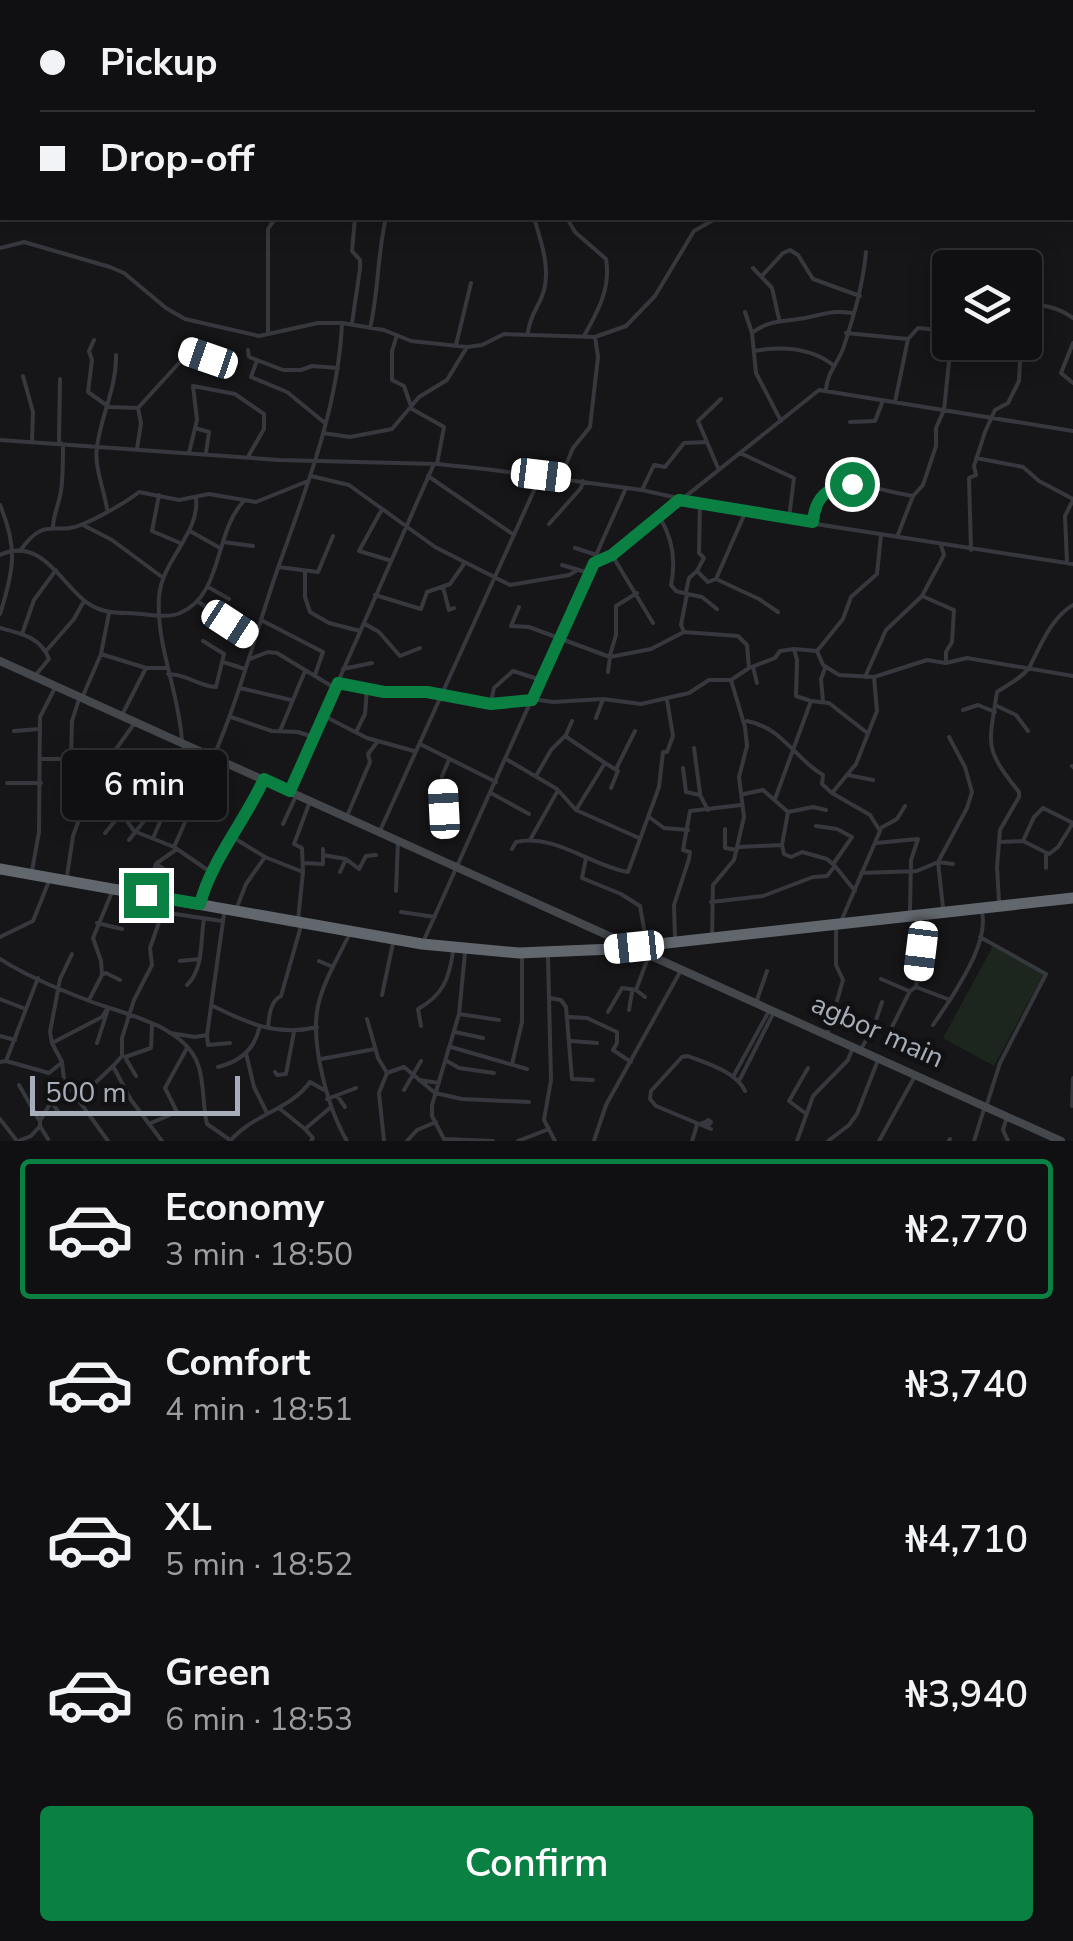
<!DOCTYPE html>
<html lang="en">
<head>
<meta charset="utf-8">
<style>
  :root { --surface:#101012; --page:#1e1e20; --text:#f1f3f6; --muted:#9c9d9f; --line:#303032; --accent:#0b8043 }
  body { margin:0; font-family:"Nunito Sans",sans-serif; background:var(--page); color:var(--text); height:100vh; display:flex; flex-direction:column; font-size:38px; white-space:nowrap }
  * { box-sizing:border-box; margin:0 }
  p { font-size:32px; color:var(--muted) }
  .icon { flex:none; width:55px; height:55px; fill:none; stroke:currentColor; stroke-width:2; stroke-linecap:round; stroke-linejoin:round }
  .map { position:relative; height:1141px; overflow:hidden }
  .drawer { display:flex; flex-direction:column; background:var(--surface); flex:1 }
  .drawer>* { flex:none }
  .guide { position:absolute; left:0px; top:0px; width:1075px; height:220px; box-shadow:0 5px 25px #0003,0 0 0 2px var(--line); display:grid; align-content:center; height:220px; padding:0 40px; background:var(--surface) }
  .controls { position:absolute; left:932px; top:250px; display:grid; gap:20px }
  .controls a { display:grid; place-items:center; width:110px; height:110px; border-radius:10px; background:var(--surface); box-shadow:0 5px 25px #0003,0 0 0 2px var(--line); font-size:50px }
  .scale { position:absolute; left:30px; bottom:25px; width:210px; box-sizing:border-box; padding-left:10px; border:5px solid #a7aeb9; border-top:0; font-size:28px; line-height:35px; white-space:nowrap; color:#a7aeb9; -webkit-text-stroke:8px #111113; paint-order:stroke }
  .end { position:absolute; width:45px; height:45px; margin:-22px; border:12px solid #0b8043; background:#fff; box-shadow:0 0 0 5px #fff }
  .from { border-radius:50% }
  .bubble { position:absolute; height:70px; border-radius:10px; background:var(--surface); box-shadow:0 5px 25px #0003,0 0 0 2px var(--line); font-size:32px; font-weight:600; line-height:70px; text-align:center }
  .car { position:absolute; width:30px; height:60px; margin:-30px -15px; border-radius:12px; box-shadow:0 0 8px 2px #0007; background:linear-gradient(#fff 24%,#345 0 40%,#fff 0 76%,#345 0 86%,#fff 0) }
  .guide b { display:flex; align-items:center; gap:35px; height:95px; font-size:38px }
  .guide b+b { border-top:2px solid var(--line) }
  .guide i { width:25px; height:25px; background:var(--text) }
  ul { padding:18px 0 0; list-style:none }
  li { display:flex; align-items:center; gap:30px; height:140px; margin:0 20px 15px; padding:0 20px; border:5px solid transparent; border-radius:10px }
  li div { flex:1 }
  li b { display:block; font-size:38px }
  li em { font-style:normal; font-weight:600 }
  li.selected { border-color:var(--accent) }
  li>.icon { width:90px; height:90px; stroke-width:1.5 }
  .cta { display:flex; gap:20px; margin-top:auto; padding:20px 40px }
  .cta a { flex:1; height:115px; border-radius:10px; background:var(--accent); color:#fff; font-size:40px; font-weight:600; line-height:115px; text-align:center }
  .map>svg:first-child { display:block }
  .green { fill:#1d261e }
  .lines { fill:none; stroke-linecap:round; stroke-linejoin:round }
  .street { stroke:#36383d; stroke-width:4 }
  .secondary { stroke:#44484d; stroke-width:8 }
  .highway { stroke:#62676e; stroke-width:11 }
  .route { stroke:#0b8043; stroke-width:12 }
  .labels { text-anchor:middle; stroke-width:10; stroke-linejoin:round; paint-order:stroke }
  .street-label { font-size:28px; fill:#a7aeb9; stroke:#111113 }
</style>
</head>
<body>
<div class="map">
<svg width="1073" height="1141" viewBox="0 0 1073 1141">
  <rect width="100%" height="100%" fill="#161618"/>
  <!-- green -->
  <path class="green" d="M993 946 1044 973 994 1066 943 1038Z"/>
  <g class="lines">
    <!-- street -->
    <path class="street" d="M520 2V0
      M1072 126H1073
      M567 218 575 232 606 259C611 288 598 311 584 336
      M0 248 24 242 110 267 124 273 166 308 185 319 259 336 318 323H342L384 330 411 341 467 347 482 345 504 334 595 337 626 326 655 296 694 231 717 218
      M753 268 772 288 779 319
      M762 276 783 253 790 250 798 255 813 279 860 296
      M1025 308C1041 302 1059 308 1073 318
      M745 312 752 333 756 373 781 421
      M352 323 360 269V260L352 251 355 218
      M370 328C379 291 377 254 386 218
      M528 332C530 316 537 309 542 296 552 271 541 241 534 218
      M752 333C770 319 784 322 805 318 825 314 831 310 852 313
      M846 333 908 339 918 328 950 331
      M268 334V229L274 220 288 218
      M397 335 392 351V380L404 386 412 409 444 427 437 464
      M94 340 89 351 92 360 88 392 109 407 138 408 141 423 137 449
      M1073 343 1061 373 1073 383
      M456 345 471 283
      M248 350 249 357 283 370H301L312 366 338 368
      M754 351C782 346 810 347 833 365
      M257 360 251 377 287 392 325 423
      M23 376 33 412 32 441
      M826 390C827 372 839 362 844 346 854 315 863 285 866 252
      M895 402 908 339
      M138 408 189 352 208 358
      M850 422 875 421 882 403
      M195 428 209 432 206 453
      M323 433 350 437 392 429 419 397 447 380 467 347
      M0 440 279 460 437 464 485 469 642 490 745 513 1073 564
      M189 453 197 420 193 386 235 394 264 414V429L249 455
      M740 453 794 478 789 518
      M976 458 1023 467 1039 481 1073 499
      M718 468 698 421 721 399
      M311 476 349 485 435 547 510 585 569 575 576 571
      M428 476 514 535
      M561 477 573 448 590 427 598 357 595 337
      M642 490 654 465 665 467 684 443 707 442
      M159 495 152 531 180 543
      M0 505C18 548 14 570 0 614
      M107 509C104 489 94 467 97 447 101 415 117 387 116 355
      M381 511 359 551 389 560
      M745 513 716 579 759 599 778 612
      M660 518C673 539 676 561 671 585L676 591 687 594 681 625 684 632
      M813 522C818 463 876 491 913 496
      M549 524 581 488 583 481
      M83 525 112 540 162 577
      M53 526C54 513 59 504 61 491 63 477 63 461 63 446L59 441 60 379
      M190 531 220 548
      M897 537 913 496 923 485 936 446V428L944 410 951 342
      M223 542 253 546
      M575 548 597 555
      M971 550 969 478 976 475 974 466 985 432 995 410 1008 403 1019 381 1021 342
      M20 551C46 514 54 537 83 524 98 518 127 502 139 492L179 500 209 494 256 502 308 481
      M0 555C43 535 63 588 89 604 106 615 122 612 141 614 153 615 169 618 180 613 223 595 214 533 243 502
      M612 555 653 623
      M594 563 612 555 819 390 1073 431
      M1067 563 1065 516 1073 500
      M562 565 589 573
      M278 567 318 572 333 536
      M697 571 704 558 699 553 700 504
      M305 572V597L310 612 329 623 360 631
      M208 587 229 599
      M443 587 449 610 454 608
      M686 592 689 578 697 571 708 582 716 579
      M687 594 702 597 717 609
      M375 595 421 609 427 592 450 584 464 564
      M922 596 954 610 952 642 946 652V662
      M197 601 254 639
      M261 620 323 652 315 675
      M365 624 379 632 400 656 420 648
      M0 628C20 633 41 637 49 659L34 677
      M22 634 34 600 56 570
      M794 649 817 651 823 665 839 675 874 677 927 660 946 663 967 658 1073 676
      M46 651 74 619 84 601
      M817 651 843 619 851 597 877 574 881 535
      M101 654 146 668H167
      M610 655 616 635V606L637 593
      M250 659 268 652 277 653 333 687
      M223 662 245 669
      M753 667 757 683
      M749 668 775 658 780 651 794 649 797 660 796 696 811 701 775 799
      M343 669 372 663
      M608 672 610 657
      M168 674C187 674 198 686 216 687L224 654 203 641
      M865 677 886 630 922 596 944 555 941 545
      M338 683 384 692H427L491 704 532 699 553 702 603 699 641 704 689 693 709 680H731L749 668 747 645 738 636 684 632 651 649 610 657 529 627 511 626 519 607
      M240 688 291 700
      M82 698 101 654 109 613
      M811 701 829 703 866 732
      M491 702 494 688 513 671 541 680
      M823 702 821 679 825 668
      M995 705 1016 715 1028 731
      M963 710 978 705 995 712
      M322 715 367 738 414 751
      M121 717 146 668
      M231 717 272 731 298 732 313 737
      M596 718 603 699
      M747 721C783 728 793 757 823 775L822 784 832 793
      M14 731 40 729
      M280 731 305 671
      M356 732 365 714 367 689
      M566 735 572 721
      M182 741C179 692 156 646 159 597 162 559 200 534 196 498
      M420 744 496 782
      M694 748 700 793
      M213 758C240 696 256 631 278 568 306 489 338 408 342 324
      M42 759H71L96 776
      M71 759 72 721 80 696
      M506 759 557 789 576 810 605 763 618 771 611 788
      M1072 766 1073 767
      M617 767 635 731
      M683 768 686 792 700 795 708 810
      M848 775 873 780
      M536 776 551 750 565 736 605 763
      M93 781 134 724
      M7 783H41
      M290 791 433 466
      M491 793 529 814
      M444 809 442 776 449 760
      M576 810 639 838
      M788 812 813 807 826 810
      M347 816 370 762 368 754 378 741
      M649 817 664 828 688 830
      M283 824 295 798
      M816 826 837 829 852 837 834 863
      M725 829V848L737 850
      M879 829 897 819 905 806
      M105 833 120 815
      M379 833 541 475
      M153 838 169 802
      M234 838 265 857 246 884 237 907
      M129 840 152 811
      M530 840 557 792
      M999 842 1023 841 1049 854 1058 847 1073 823 1043 808 1034 817 1023 841
      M876 843 918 839 911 860 910 911
      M782 845 784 854 791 857 802 852 827 859 835 866
      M174 847 186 820 190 793 205 792 210 785
      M739 847 782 845 788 812 763 790 744 794
      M512 849 516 842C555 833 591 866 628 872L659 787 663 752H667L673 736 667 700
      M323 855 346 859 359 869 366 856 376 855
      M265 857 303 872 298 920
      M586 858 582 878 621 894 640 906 646 940
      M157 863 177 849
      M304 863 323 864V849
      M1046 868V854
      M32 871 39 832 40 717 56 686
      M303 872 302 848 294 844 309 804
      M340 872 346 859
      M861 873 917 871 938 862 953 864
      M67 876 73 836 93 781 104 788 134 831 174 847 212 873
      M396 891 398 841
      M147 892 156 864 167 871 165 893
      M201 900C213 860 246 820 264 780
      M999 901 997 867 1000 830 1019 797V792C983 747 989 746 997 692 1007 685 1024 677 1030 666 1041 645 1051 618 1073 605
      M711 902 763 896 813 877 827 876 835 866 855 891
      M943 908 938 862 967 808 972 792 965 767 949 737
      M162 912 222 921
      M401 912 435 917
      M842 919 880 831 870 815 832 793 856 764 877 711 874 677
      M97 923 122 929
      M0 937 33 921 49 881
      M675 937 674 905 689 859 690 852 683 850 690 811 741 805
      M712 937 713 885 734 860 744 817 739 777 747 746 745 727 731 680
      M980 937 1046 974 1000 1063 987 1104
      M424 940 626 488
      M72 954 60 979 50 1032 52 1043 62 1062 64 1080 108 1141
      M548 957 551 1080 544 1120 555 1141
      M0 959C28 977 61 990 92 1002 125 1014 175 1024 194 1056 205 1074 202 1104 207 1124L230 1140
      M180 961 200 959
      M319 961 333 967
      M102 975 106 973 120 980
      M881 979 909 991
      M187 985C204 969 200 941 204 919
      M916 987 950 1000C964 977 988 940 982 912
      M636 990 645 997
      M382 995 393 943
      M550 998 561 1000 566 1007 572 1079 593 1080
      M0 999 23 1008
      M89 1000 102 975 101 961 93 938 112 892
      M757 1000 767 971
      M213 1006C247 1023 278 1037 317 1027
      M629 1010 632 992
      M608 1012 622 988 636 990 649 955
      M459 1014 499 1020
      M569 1017 587 1018 617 1032V1043L613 1050 631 1062
      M367 1019 378 1058 387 1073 379 1093 384 1141
      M933 1025 950 1000
      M421 1026 418 1009C443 995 449 979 453 952
      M268 1028C269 1017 270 1001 281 996L301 926
      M873 1029 882 1002
      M455 1032 483 1038
      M828 1032 843 980 836 965V928
      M170 1033 195 1037 207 1035 224 914
      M207 1035 208 1045 230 1043
      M0 1036 15 1040
      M571 1041 597 1043
      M52 1043 102 1017 107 1009
      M97 1043 108 1009
      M451 1047 527 1069
      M862 1047 873 1029 890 1031 910 991 916 987 921 951 916 918
      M246 1053 254 1087 266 1111
      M125 1057 151 1048 152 1026
      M126 1059 136 1076
      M321 1059 375 1049
      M6 1061 38 978
      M447 1061 459 1068 494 1073
      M0 1062 6 1061 49 1073 60 1064
      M512 1064 522 1022V956
      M218 1067C238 1062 254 1050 259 1029
      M275 1072 277 1075 286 1074 294 1032
      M387 1073 404 1067 435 1093 462 1099 529 1102
      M733 1077 769 1011
      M740 1079 774 1012
      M419 1080 439 1083
      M95 1083 113 1066
      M19 1085 39 1120
      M404 1090 421 1061
      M338 1097 345 1107
      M327 1099 356 1088
      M52 1103 60 1114
      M1072 1106 1073 1078
      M279 1108 305 1129 331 1107
      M805 1113 789 1101 808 1068
      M1007 1117 1003 1130 1008 1141
      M0 1119 17 1141
      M708 1120 711 1122 708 1126 705 1123Z
      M151 1123 177 1112 165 1088 187 1048
      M40 1126 48 1139
      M305 1129 313 1138 311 1141
      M711 1129 656 1106 650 1099 651 1091 682 1057 688 1056C706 1063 737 1072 745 1091
      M445 1139 493 1141
      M18 1141 31 1136 40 1126V1121L64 1080
      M162 1141 131 1100 113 1066 122 1056V1038L134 1000 152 965 150 948 166 902
      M230 1141C253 1114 290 1110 310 1082L324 1090
      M347 1141C328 1109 310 1043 318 1006 323 982 338 958 349 935
      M407 1141 417 1130 436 1122
      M445 1141 432 1116V1105L459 1014 465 953
      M518 1141 549 1129
      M594 1141 606 1105 680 972
      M692 1141 697 1125 705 1122
      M797 1141 813 1096 848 1060 853 1047
      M828 1141 849 1125 857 1114 878 1060
      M879 1141 915 1076
      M949 1141 950 1139
      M974 1141 985 1106"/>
    <!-- secondary -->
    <path class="secondary" d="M83 2 87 0
      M0 62 2 61
      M0 661 629 945
      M628 952 649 955 1061 1141"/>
    <!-- highway -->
    <path class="highway" d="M0 869 422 944 519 953 613 949 1073 898"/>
  </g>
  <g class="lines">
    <!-- route -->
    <path class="route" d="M146 895 200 904C211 861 245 821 264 779L290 791 338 683 384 692H427L491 704 532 700 594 563 612 555 679 500 813 522C815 497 827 487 852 484"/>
  </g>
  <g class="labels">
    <!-- street labels -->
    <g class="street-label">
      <text transform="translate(878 1030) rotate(24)" y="10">agbor main</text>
    </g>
  </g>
</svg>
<div class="controls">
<a><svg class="icon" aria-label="layers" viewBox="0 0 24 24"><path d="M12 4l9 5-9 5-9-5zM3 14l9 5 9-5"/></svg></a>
</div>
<div class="scale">500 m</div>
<i class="end from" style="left:852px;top:484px"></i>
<i class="end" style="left:146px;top:895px"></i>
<div class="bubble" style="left:62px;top:750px;width:165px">6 min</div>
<i class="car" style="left:208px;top:358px;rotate:289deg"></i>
<i class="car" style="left:541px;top:475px;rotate:97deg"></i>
<i class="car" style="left:230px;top:624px;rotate:123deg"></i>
<i class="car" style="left:444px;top:809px;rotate:357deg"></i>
<i class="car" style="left:634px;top:947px;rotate:264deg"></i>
<i class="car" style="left:921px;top:951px;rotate:187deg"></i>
<div class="guide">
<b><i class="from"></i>Pickup</b>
<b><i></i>Drop-off</b>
</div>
</div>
<section class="drawer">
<ul>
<li class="selected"><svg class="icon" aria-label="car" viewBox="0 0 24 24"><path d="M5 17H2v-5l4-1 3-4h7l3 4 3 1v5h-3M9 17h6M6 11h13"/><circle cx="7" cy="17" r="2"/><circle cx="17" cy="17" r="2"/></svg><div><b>Economy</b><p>3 min · 18:50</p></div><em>₦2,770</em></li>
<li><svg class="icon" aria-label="car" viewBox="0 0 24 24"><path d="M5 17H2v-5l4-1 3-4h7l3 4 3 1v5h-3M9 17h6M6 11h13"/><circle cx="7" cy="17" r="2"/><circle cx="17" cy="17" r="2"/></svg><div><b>Comfort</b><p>4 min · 18:51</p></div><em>₦3,740</em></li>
<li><svg class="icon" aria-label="car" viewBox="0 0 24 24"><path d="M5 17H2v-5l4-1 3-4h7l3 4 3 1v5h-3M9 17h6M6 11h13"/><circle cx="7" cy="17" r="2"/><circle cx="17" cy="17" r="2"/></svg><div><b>XL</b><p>5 min · 18:52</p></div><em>₦4,710</em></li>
<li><svg class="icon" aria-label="car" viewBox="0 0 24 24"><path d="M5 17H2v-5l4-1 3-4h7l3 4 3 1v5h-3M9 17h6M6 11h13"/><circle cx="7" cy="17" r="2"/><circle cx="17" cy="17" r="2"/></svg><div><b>Green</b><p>6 min · 18:53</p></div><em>₦3,940</em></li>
</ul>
<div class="cta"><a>Confirm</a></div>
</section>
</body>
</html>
